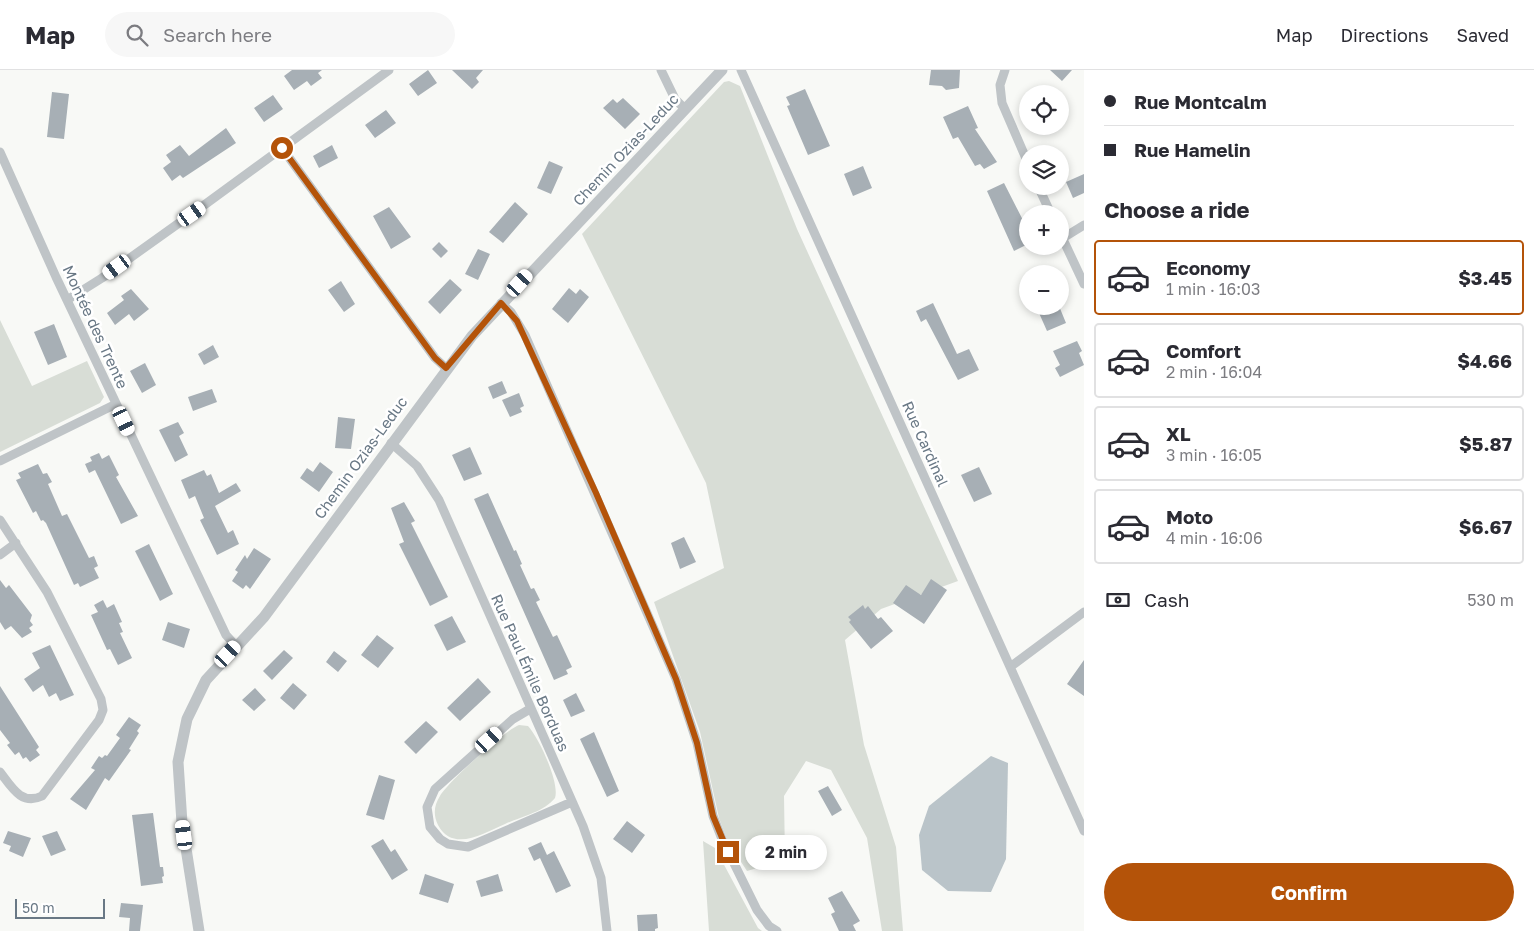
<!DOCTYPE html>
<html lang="en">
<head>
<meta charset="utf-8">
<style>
  :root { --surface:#fff; --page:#f7f7f7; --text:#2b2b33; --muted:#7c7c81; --line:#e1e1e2; --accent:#b45309 }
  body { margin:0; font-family:"Golos Text",sans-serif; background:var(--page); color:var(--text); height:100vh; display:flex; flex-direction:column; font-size:19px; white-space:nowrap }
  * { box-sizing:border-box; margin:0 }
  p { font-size:16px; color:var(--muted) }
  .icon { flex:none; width:28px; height:28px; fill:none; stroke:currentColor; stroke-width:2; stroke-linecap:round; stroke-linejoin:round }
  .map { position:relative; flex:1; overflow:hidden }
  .drawer { display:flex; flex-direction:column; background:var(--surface); width:450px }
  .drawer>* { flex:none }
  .guide { display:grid; align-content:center; height:110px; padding:0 20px; background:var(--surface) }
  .tools { position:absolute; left:1019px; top:15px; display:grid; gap:10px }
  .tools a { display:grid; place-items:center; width:50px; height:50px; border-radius:50%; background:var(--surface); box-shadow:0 2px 8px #0003; font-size:25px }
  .scale { position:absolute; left:15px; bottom:12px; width:90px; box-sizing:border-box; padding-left:5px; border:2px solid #697885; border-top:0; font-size:14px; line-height:18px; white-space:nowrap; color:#697885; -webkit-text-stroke:4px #fff; paint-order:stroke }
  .end { position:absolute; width:22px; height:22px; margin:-11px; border:6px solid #b45309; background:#fff; box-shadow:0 0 0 2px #fff }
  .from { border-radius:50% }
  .bubble { position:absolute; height:35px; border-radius:18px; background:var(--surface); box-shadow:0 2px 8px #0003; font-size:16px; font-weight:700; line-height:35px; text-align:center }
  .car { position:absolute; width:15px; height:30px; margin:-15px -8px; border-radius:6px; box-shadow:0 0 4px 1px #0007; background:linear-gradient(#fff 24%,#345 0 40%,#fff 0 76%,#345 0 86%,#fff 0) }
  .guide b { display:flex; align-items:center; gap:18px; height:48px; font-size:19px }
  .guide b+b { border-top:1px solid var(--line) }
  .guide i { width:12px; height:12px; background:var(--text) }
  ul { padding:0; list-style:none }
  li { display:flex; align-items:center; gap:15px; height:75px; margin:0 10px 8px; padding:0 10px; border:2px solid var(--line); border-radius:5px }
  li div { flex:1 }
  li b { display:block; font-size:19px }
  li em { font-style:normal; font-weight:700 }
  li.on { border-color:var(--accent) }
  li>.icon { width:45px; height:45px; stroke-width:1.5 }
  h2 { padding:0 20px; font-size:22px; line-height:60px }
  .pay { display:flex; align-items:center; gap:12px; height:55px; padding:0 20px; font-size:19px }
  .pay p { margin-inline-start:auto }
  .cta { display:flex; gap:10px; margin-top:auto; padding:10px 20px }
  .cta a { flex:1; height:58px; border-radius:30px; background:var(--accent); color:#fff; font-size:20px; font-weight:700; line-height:58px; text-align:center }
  header { display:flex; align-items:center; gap:30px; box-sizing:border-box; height:70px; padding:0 25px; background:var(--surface); border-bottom:1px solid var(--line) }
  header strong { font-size:24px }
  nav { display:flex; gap:28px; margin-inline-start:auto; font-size:18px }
  .search { width:350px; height:45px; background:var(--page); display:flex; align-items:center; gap:12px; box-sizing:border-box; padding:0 18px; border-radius:28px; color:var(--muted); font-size:19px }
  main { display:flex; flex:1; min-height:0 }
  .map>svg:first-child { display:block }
  .green { fill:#d8ddd6 }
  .water { fill:#bac4c9 }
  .building { fill:#a7afb5 }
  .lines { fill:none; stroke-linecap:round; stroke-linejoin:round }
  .minor { stroke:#bfc4c7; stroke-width:9 }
  .tertiary { stroke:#bfc4c7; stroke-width:11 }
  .route { stroke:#b45309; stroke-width:6 }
  .labels { text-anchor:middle; stroke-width:5; stroke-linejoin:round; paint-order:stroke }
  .street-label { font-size:15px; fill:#697885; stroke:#fff }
</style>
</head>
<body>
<header>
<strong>Map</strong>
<div class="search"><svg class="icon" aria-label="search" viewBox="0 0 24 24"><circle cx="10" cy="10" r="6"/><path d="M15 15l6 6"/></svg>Search here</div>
<nav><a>Map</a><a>Directions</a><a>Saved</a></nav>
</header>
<main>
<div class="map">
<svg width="1084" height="861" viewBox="0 0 1084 861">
  <rect width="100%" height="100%" fill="#f8f9f6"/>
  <!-- green -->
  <path class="green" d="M729 11 740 16 797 159 958 511 881 539 845 570 864 675 896 777 903 861H882L867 768 831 700 806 691 784 726 785 790 747 801 728 772 719 748 700 662 654 532 724 498 706 413 582 164 724 12Z
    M0 250 32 316 87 291 104 327 100 333 0 382Z
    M519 655 528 656C539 668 560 713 555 728 544 742 520 747 505 754 484 763 453 783 438 755 433 745 434 735 440 726 448 712 505 660 519 655Z
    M703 771 715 778 758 858 762 861H709Z"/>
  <!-- water -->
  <path class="water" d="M991 686 1008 693 1006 789 991 822 948 821 922 800 919 765 929 736Z"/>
  <!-- building -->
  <path class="building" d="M292 0H322L318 3 322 8 311 16 307 11 294 20 284 6Z
    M428 0 437 13 418 26 409 14Z
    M452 0H483L476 8 479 12 472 19Z
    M931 0H960L959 18 946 20 942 16 929 15Z
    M1050 0H1072L1062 11Z
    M805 19 830 76 808 85 787 36 790 35 786 27Z
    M52 22 69 24 64 69 47 67Z
    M273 25 283 39 264 52 254 38Z
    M623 28 640 44 625 59 603 38 613 29 617 33Z
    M968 36 978 58 975 59 997 92 984 99 980 94 975 96 958 67 953 69 943 47Z
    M386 40 396 53 375 68 365 55Z
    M226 58 236 73 183 108 180 105 172 111 163 98 171 92 166 85 180 75 189 86Z
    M332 75 338 88 319 98 313 86Z
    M549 91 563 97 551 124 537 118Z
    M863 96 872 118 853 126 844 104Z
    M1084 104V123L1073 128 1066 112Z
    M1004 113 1028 160V174L1014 181 987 121Z
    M515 132 528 144 503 173 489 162Z
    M389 137 411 167 391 179 373 146Z
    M439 172 448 181 441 188 432 179Z
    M478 179 490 184 478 210 465 204Z
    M450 209 462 220 440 244 428 232Z
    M341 211 355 234 344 242 328 220Z
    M569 218 576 224 580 219 589 227 568 253 552 239Z
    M131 219 149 239 134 251 129 244 115 255 107 243 124 230 121 226Z
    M933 233 957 284 969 279 979 300 958 310 926 249 921 252 916 241Z
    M1048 236H1059L1066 253 1047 261 1039 243 1049 239Z
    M54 254 67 287 48 295 34 262Z
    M1077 271 1082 281 1079 283 1084 295 1060 307 1055 298 1060 295 1053 281Z
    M213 275 219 287 204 295 198 284Z
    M145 293 156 315 142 323 130 301Z
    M502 311 507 323 493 329 488 317Z
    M212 319 217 332 193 341 188 327Z
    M519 323 524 336 520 338 522 342 510 347 502 330Z
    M338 347 355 349 351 379 335 378Z
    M178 352 184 363 179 366 188 385 175 392 159 360Z
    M470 377 482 404 464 411 452 385Z
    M99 383 102 389 109 385 119 405 116 407 138 446 121 454 95 400 89 403 85 394 92 391 90 387Z
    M320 392 333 402 319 422 300 408 307 398 313 402Z
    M38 394 43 404 47 403 52 412 48 414 62 446 67 444 89 488 94 486 98 496 94 498 99 508 80 517 78 513 74 515 46 453 43 450 41 451 36 441 33 443 16 410 21 408 18 403Z
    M979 397 992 424 974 432 961 405Z
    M204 400 207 406 211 404 219 423 236 413 241 421 215 436 228 463 233 460 239 474 217 485 200 450 204 448 195 426 189 429 181 410Z
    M488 423 514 481 516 480 522 494 520 495 531 519 534 518 540 530 536 532 553 567 557 565 572 597 566 600 568 604 554 610 474 429Z
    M404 432 415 451 411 453 448 527 430 536 399 474 404 472 391 438Z
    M684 467 696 492 680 499 671 473Z
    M149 474 173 524 160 531 135 481Z
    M254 478 271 489 250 519 246 515 243 519 232 511 238 502 235 500 245 485 247 489Z
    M931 509 947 520 924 554 893 533 906 515 921 525Z
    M0 510 6 518 9 515 32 545 30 551 33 555 29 558 32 562 22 568 11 556 5 560 0 552Z
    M103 530 107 538 114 534 122 552 119 553 123 562 120 563 132 588 118 595 110 579 107 580 91 545 98 542 94 535Z
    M863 535 865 539 868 536 878 549 881 547 893 561 871 579 849 552 851 550 848 547Z
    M452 546 466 572 447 581 434 555Z
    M168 552 190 559 184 578 162 570Z
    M377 565 394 578 378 598 361 585Z
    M50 575 74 625 60 631 56 623 49 627 43 615 33 622 24 609 40 598 32 583Z
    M284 580 293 588 272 610 263 601Z
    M334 581 347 591 338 602 326 592Z
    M1084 590V626L1067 614Z
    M478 608 491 622 460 651 447 638Z
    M293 613 307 625 294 640 280 628Z
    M0 616 39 677 36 680 40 685 30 692 26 687 23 689 19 682 15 685 7 675 10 673 0 660Z
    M255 618 266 630 254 641 242 630Z
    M576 623 585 641 571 647 563 630Z
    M129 647 141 655 137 661 139 663 129 679 131 680 109 711 105 708 86 740 70 729 95 700 91 698 99 686 102 688 105 685 107 686 120 668 116 665Z
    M426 651 438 662 416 684 404 672Z
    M594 662 619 721 607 727 580 669Z
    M379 705 395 710 384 750 366 745Z
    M828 716 842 740 832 746 818 721Z
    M153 743 160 797H163L164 806 162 807 163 813 141 816 132 745Z
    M627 751 645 765 632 783 613 769Z
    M8 761 31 768 23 787 9 781 11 776 3 773Z
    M57 761 66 780 51 786 42 766Z
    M383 769 391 782 395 779 408 800 392 810 371 776Z
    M541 772 547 785 554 781 571 816 556 823 540 788 534 791 528 778Z
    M425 804 454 814 448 833 419 824Z
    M498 804 503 821 481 827 476 811Z
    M842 821 860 851 853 855 856 861H839L831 844 835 842 828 828Z
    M121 833 143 835 140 861H129L130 848 119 847Z
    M657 844 658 858 655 859V861H638L637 845Z"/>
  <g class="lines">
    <!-- minor -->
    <path class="minor" d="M661 0 675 29 685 39
      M741 0 1084 761
      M1005 0 1000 15 1002 33 1028 93
      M282 78 435 288 446 298
      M0 82 56 207 209 529 226 565 236 576
      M1038 116 1051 144
      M1060 163 1084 214
      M1063 168 1084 155
      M67 230 102 208 207 133 389 0
      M501 233 511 242 525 265 676 609 697 673 713 746 722 769 757 840 769 856 777 861
      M391 373 417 396 439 430 583 756 601 808 607 861
      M0 391 116 334
      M0 450 47 522 101 629 103 640 99 650 42 726C21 736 11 716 0 702
      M0 485 16 473
      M1010 597 1084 542
      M530 639 513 649 435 719 427 737 430 757 440 769 448 774 468 777 572 732"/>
    <!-- tertiary -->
    <path class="tertiary" d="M199 861 182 753 178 692 187 649 206 610 264 547 472 266 722 0"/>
  </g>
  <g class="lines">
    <!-- route -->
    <path class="route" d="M282 78 435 288 446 298 501 233 517 251 596 423 676 609 697 673 713 746 728 782"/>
  </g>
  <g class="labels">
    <!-- street labels -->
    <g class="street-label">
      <text transform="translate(626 80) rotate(-47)" y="5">Chemin Ozias-Leduc</text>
      <text transform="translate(95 257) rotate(65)" y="5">Montée des Trente</text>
      <text transform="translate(925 374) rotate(66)" y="5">Rue Cardinal</text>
      <text transform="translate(361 388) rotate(-54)" y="5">Chemin Ozias-Leduc</text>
      <text transform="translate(530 603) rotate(66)" y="5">Rue Paul Émile Borduas</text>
    </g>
  </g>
</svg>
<div class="tools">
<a><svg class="icon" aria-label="locate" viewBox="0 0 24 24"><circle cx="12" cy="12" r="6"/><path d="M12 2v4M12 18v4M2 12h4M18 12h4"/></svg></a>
<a><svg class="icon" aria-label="layers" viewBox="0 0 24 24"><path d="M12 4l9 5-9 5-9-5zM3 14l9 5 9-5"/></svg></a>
<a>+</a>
<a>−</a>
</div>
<div class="scale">50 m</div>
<i class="end from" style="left:282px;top:78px"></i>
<i class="end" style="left:728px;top:782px"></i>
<div class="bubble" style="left:745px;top:765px;width:82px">2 min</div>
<i class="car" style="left:192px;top:144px;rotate:55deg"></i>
<i class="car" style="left:117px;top:197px;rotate:234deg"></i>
<i class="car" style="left:520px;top:213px;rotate:42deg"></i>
<i class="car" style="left:124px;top:351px;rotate:155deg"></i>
<i class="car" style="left:228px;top:584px;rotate:43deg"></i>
<i class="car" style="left:489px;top:670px;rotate:48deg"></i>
<i class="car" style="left:184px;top:765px;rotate:353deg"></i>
</div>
<section class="drawer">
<div class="guide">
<b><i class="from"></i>Rue Montcalm</b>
<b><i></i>Rue Hamelin</b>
</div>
<h2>Choose a ride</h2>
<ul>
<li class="on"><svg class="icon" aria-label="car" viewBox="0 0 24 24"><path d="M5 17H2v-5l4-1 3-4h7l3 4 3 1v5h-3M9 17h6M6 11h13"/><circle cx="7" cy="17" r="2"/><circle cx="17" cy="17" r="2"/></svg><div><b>Economy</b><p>1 min · 16:03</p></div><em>$3.45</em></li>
<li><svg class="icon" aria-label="car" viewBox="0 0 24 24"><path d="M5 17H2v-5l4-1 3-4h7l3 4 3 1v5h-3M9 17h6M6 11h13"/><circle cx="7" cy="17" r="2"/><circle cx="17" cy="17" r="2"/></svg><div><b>Comfort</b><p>2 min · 16:04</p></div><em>$4.66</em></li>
<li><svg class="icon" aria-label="car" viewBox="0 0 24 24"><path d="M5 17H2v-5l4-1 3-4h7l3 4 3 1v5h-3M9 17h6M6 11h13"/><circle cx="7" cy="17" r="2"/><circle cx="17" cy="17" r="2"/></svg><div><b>XL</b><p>3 min · 16:05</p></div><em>$5.87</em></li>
<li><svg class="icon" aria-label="car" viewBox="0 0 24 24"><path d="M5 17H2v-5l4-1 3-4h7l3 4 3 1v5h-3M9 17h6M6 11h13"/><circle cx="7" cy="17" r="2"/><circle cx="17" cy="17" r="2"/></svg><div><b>Moto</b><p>4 min · 16:06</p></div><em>$6.67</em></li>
</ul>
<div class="pay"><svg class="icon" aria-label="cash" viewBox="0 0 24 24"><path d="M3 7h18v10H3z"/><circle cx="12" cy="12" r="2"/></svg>Cash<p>530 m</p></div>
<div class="cta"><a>Confirm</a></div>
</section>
</main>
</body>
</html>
